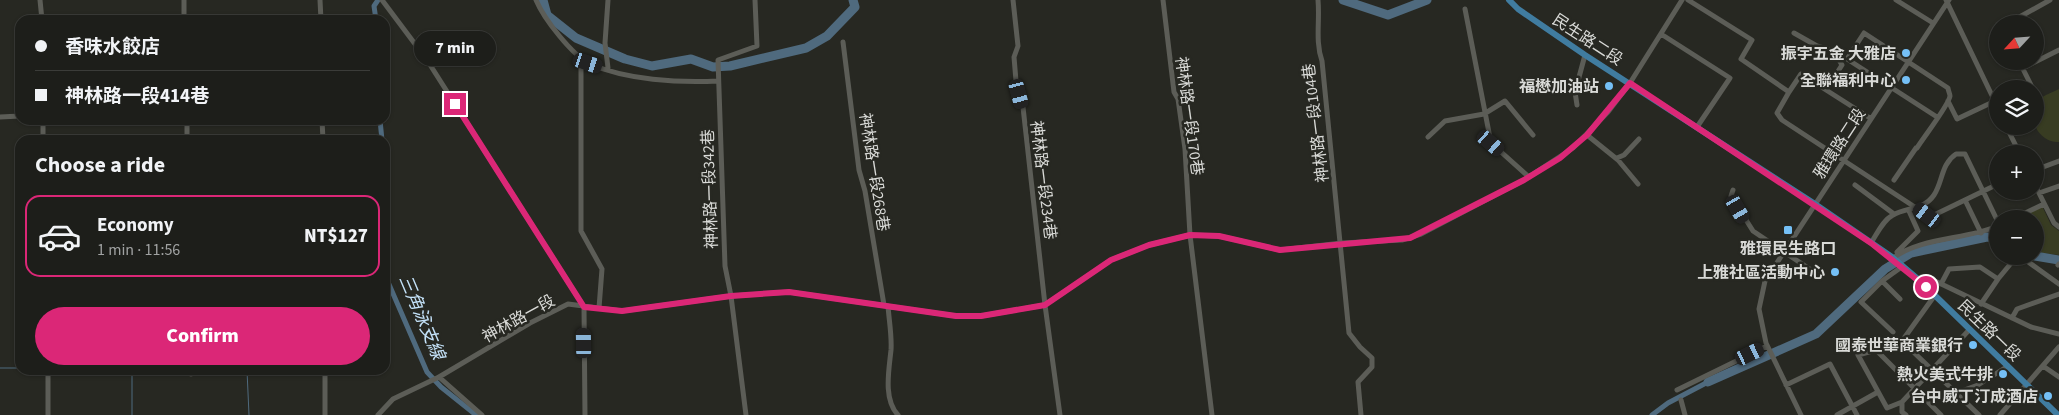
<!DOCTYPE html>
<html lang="en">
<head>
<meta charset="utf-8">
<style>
  :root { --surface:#1d1e1a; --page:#2a2b27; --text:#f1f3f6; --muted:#a0a2a2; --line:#3b3c39; --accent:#db2777 }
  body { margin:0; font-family:"Source Sans 3","Noto Sans TC",sans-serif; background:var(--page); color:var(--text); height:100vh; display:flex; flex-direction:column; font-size:19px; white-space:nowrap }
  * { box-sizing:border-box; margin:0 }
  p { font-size:16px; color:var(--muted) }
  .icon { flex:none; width:28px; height:28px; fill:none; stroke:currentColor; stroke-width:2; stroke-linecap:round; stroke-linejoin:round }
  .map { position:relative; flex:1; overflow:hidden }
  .side { position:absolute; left:15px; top:135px; width:375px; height:240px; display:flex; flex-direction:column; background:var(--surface); border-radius:15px; box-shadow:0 1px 4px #0004,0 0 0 1px var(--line) }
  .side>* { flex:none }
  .hud { position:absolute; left:15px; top:15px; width:375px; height:110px; border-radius:15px; box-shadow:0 1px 4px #0004,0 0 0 1px var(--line); display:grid; align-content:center; height:110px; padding:0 20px; background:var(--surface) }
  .needle { width:32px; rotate:244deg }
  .controls { position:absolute; left:1989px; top:15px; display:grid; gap:10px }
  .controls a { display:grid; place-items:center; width:55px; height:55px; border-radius:50%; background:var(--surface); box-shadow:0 1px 4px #0004,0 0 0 1px var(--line); font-size:25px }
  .end { position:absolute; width:22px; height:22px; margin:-11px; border:6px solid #db2777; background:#fff; box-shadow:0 0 0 2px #fff }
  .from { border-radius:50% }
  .bubble { position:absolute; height:35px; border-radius:18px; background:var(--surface); box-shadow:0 1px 4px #0004,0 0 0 1px var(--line); font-size:16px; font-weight:800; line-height:35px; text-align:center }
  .car { position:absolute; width:15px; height:30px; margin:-15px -8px; border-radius:6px; box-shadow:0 0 4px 1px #0007; background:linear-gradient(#222 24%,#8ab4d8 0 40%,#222 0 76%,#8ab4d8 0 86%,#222 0) }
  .hud b { display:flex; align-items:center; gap:18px; height:48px; font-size:19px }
  .hud b+b { border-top:1px solid var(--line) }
  .hud i { width:12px; height:12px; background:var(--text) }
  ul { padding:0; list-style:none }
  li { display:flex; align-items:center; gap:15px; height:82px; margin:0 10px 8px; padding:0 10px; border:2px solid transparent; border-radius:15px }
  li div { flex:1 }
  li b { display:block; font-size:19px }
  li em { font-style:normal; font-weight:800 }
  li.active { border-color:var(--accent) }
  li>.icon { width:45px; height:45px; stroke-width:1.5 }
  h2 { padding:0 20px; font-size:22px; line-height:60px }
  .action { display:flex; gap:10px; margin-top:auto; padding:10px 20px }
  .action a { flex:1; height:58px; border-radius:30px; background:var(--accent); color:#fff; font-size:20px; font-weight:800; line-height:58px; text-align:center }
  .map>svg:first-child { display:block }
  .green { fill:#383c22 }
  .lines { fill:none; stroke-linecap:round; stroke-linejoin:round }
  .stream { stroke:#4f6a7e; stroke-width:1 }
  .canal { stroke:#4f6a7e; stroke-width:5 }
  .river { stroke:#4f6a7e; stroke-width:9 }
  .minor { stroke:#5c5d57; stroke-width:5 }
  .major { stroke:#407ca0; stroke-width:6 }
  .route { stroke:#db2777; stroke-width:6 }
  .poi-dot { fill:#75c0f6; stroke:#272822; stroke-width:2 }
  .labels { text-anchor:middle; stroke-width:5; stroke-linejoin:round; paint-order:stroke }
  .street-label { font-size:16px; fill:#d9dad7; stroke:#272822 }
  .poi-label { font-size:16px; font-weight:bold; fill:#d9dad7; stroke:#272822; text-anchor:end }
  .water-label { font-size:18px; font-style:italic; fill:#c4e2f9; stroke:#272822 }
</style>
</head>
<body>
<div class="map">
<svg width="2059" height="415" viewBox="0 0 2059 415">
  <rect width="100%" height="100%" fill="#272822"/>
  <!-- green -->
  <path class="green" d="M2059 89V142H2057C2039 141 2028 121 2036 104 2040 96 2051 93 2059 89Z
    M2039 207 2043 208 2051 225 2059 231V255L2035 252V219H2016Z"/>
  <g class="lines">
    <!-- stream -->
    <path class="stream" d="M0 368H20
      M132 370V415
      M247 370 249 415"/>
    <!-- canal -->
    <path class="canal" d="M376 20 374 6 378 0
      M380 120 382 140
      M385 230V259
      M385 270 388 282 427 372 441 387 476 415
      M1652 415 1668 403 1708 382"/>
    <!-- river -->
    <path class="river" d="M543 0 547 15 576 38 625 59 652 66 691 59 713 67 730 66 806 48 827 36 855 7 853 0
      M1343 0 1388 15 1427 0
      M2035 256 2059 260
      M1708 382 1816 334 1885 269 1911 253 1987 237 1998 238"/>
    <!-- minor -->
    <path class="minor" d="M40 0 42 20
      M184 0V20
      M320 0 321 20
      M382 0 427 60 584 307 585 415
      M536 0C544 19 572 55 590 64 627 80 678 83 718 81
      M608 0 605 43 608 68
      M1013 0 1018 46 1014 57 1016 81 1023 107 1045 305 1060 415
      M1163 0 1174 92 1178 99 1185 149 1190 235 1212 415
      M1318 0C1320 21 1315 41 1322 61L1349 333 1360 347 1372 358V367L1358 382 1361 415
      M1688 0 1752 40 1741 59 1789 92
      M1896 0 1933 23
      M1946 0 1998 108
      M1465 9 1491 143 1529 177
      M2007 24 2050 0
      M1794 33 1817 46 1834 51 1842 65 1826 90
      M1661 34 1730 78 1697 127
      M843 42 859 170 865 191 884 305
      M581 57V231L602 269 599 308
      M2019 61 2033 89
      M2023 68 2059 50
      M1948 101 1957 119 1995 101
      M1577 105 1575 92 1585 55
      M0 117 20 116
      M1870 118 1801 74 1789 92 1777 113 1782 120 1927 215H1934L1998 184
      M43 120V140
      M187 120V140
      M322 120 323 140
      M2006 126 2020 154
      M1587 135 1618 160 1638 184
      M1428 137 1445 121 1484 114 1505 101 1533 135
      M1917 148C1923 138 1949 105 1950 96 1950 94 1948 90 1948 88L1864 33 1847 59 1937 117
      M1617 158 1624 155 1639 139
      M2035 170 2059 161
      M1894 180 1916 148
      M1855 185 1894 214
      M2035 185 2054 223 2059 227
      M1733 190 1731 196 1753 231 1817 274
      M2039 193 2059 186
      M1965 200 1981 233
      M2013 219 2044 204
      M1871 243C1877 234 1883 220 1893 215 1907 207 1924 210 1934 195 1943 181 1941 164 1956 154H1965L1998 222
      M1897 252 1918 231 1909 211
      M2020 256 2059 284
      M1893 258C1922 237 1965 240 1998 226
      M2058 265 2059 264
      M1918 279 1921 277 1935 281 2031 327 2059 334
      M1882 281 1900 299
      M1941 284 1949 269 1980 267 1998 279
      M1935 295 1902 341 1979 415
      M1981 304 1998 279 2017 256
      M888 306C889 320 892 336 891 350 889 370 883 399 898 415
      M2012 318 2017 309 2059 294
      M1893 332 1861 302 1882 281 1903 266
      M2043 366 2059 377
      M48 370V415
      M191 370V374
      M325 370V415
      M439 377 482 415
      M1786 385 1830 364 1857 415
      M1677 390 1767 346
      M1956 393 1978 385 2008 366
      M1681 400 1685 415
      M1902 402V412L1906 415
      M378 415 393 399 439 377 530 323 568 304 622 311 731 296 789 292 956 316H981L1045 305 1111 260 1149 245 1190 235 1219 236 1280 250 1342 243 1402 240 1421 234 1524 180 1573 148 1608 112 1630 83 1682 0
      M746 415 731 296 725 266 718 60 757 46 755 0
      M1801 415 1766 343 1759 309 1765 281 1949 0
      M1837 415 1878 392
      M1941 415 1876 350 1858 355 1887 408 1902 402 1970 329
      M2000 415 2059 347"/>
    <!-- major -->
    <path class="major" d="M1509 0 1518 9 1585 55 1815 204 1892 257 1918 279 2058 415"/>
  </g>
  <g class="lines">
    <!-- route -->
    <path class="route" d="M455 104 584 307 622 311 731 296 789 292 956 316H981L1045 305 1111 260 1149 245 1190 235 1219 236 1280 250 1410 238 1524 180 1560 158 1587 135 1630 83 1871 243 1926 287"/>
  </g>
  <!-- markers -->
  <g class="poi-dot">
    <circle cx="1906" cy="53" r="5"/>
    <circle cx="1906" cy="80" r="5"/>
    <circle cx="1609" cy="86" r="5"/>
    <rect x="1783" y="225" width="10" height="10" rx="2.5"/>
    <circle cx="1835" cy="272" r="5"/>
    <circle cx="1973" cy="345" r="5"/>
    <circle cx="2003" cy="374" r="5"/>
    <circle cx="2048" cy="396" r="5"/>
  </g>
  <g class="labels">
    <!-- street labels -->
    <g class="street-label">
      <text transform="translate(1588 39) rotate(33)" y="6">民生路二段</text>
      <text transform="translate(1190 116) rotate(82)" y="6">神林路一段170巷</text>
      <text transform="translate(1315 123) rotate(-97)" y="6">神林路一段104巷</text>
      <text transform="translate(1839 143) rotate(-57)" y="6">雅環路二段</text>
      <text transform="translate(875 172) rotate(81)" y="6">神林路一段268巷</text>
      <text transform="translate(1044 180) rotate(83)" y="6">神林路一段234巷</text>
      <text transform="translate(709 189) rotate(-92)" y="6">神林路一段342巷</text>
      <text transform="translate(518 318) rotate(-29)" y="6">神林路一段</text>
      <text transform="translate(1990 330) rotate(44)" y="6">民生路一段</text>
    </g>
    <!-- poi labels -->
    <g class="poi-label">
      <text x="1896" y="59">振宇五金 大雅店</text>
      <text x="1896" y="86">全聯福利中心</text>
      <text x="1599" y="92">福懋加油站</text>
      <text x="1788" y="254" text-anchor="middle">雅環民生路口</text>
      <text x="1825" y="278">上雅社區活動中心</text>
      <text x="1963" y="351">國泰世華商業銀行</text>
      <text x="1993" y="380">熱火美式牛排</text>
      <text x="2038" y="402">台中威丁汀成酒店</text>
    </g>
    <!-- water labels -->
    <g class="water-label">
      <text transform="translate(422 317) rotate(67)" y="6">三角泳支線</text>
    </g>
  </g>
</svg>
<div class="controls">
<a><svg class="needle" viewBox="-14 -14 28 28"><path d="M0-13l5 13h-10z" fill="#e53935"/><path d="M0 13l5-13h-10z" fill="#a0a2a2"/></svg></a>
<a><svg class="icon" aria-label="layers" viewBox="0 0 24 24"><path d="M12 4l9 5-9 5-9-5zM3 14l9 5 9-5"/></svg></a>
<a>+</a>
<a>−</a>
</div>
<i class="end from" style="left:1926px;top:287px"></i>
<i class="end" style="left:455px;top:104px"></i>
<div class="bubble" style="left:414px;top:31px;width:82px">7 min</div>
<i class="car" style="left:588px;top:63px;rotate:108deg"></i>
<i class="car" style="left:1019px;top:94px;rotate:165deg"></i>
<i class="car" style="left:1491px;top:143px;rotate:131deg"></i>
<i class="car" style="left:1738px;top:209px;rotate:150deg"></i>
<i class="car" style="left:1927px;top:215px;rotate:307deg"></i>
<i class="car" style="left:584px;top:343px;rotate:359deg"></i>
<i class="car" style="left:1750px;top:354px;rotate:64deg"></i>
<div class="hud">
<b><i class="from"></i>香味水餃店</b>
<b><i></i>神林路一段414巷</b>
</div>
<section class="side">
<h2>Choose a ride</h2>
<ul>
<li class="active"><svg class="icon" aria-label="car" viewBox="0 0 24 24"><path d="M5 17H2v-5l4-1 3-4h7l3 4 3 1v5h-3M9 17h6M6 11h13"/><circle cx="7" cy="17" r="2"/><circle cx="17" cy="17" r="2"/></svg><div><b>Economy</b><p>1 min · 11:56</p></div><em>NT$127</em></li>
</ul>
<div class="action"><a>Confirm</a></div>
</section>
</div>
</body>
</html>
